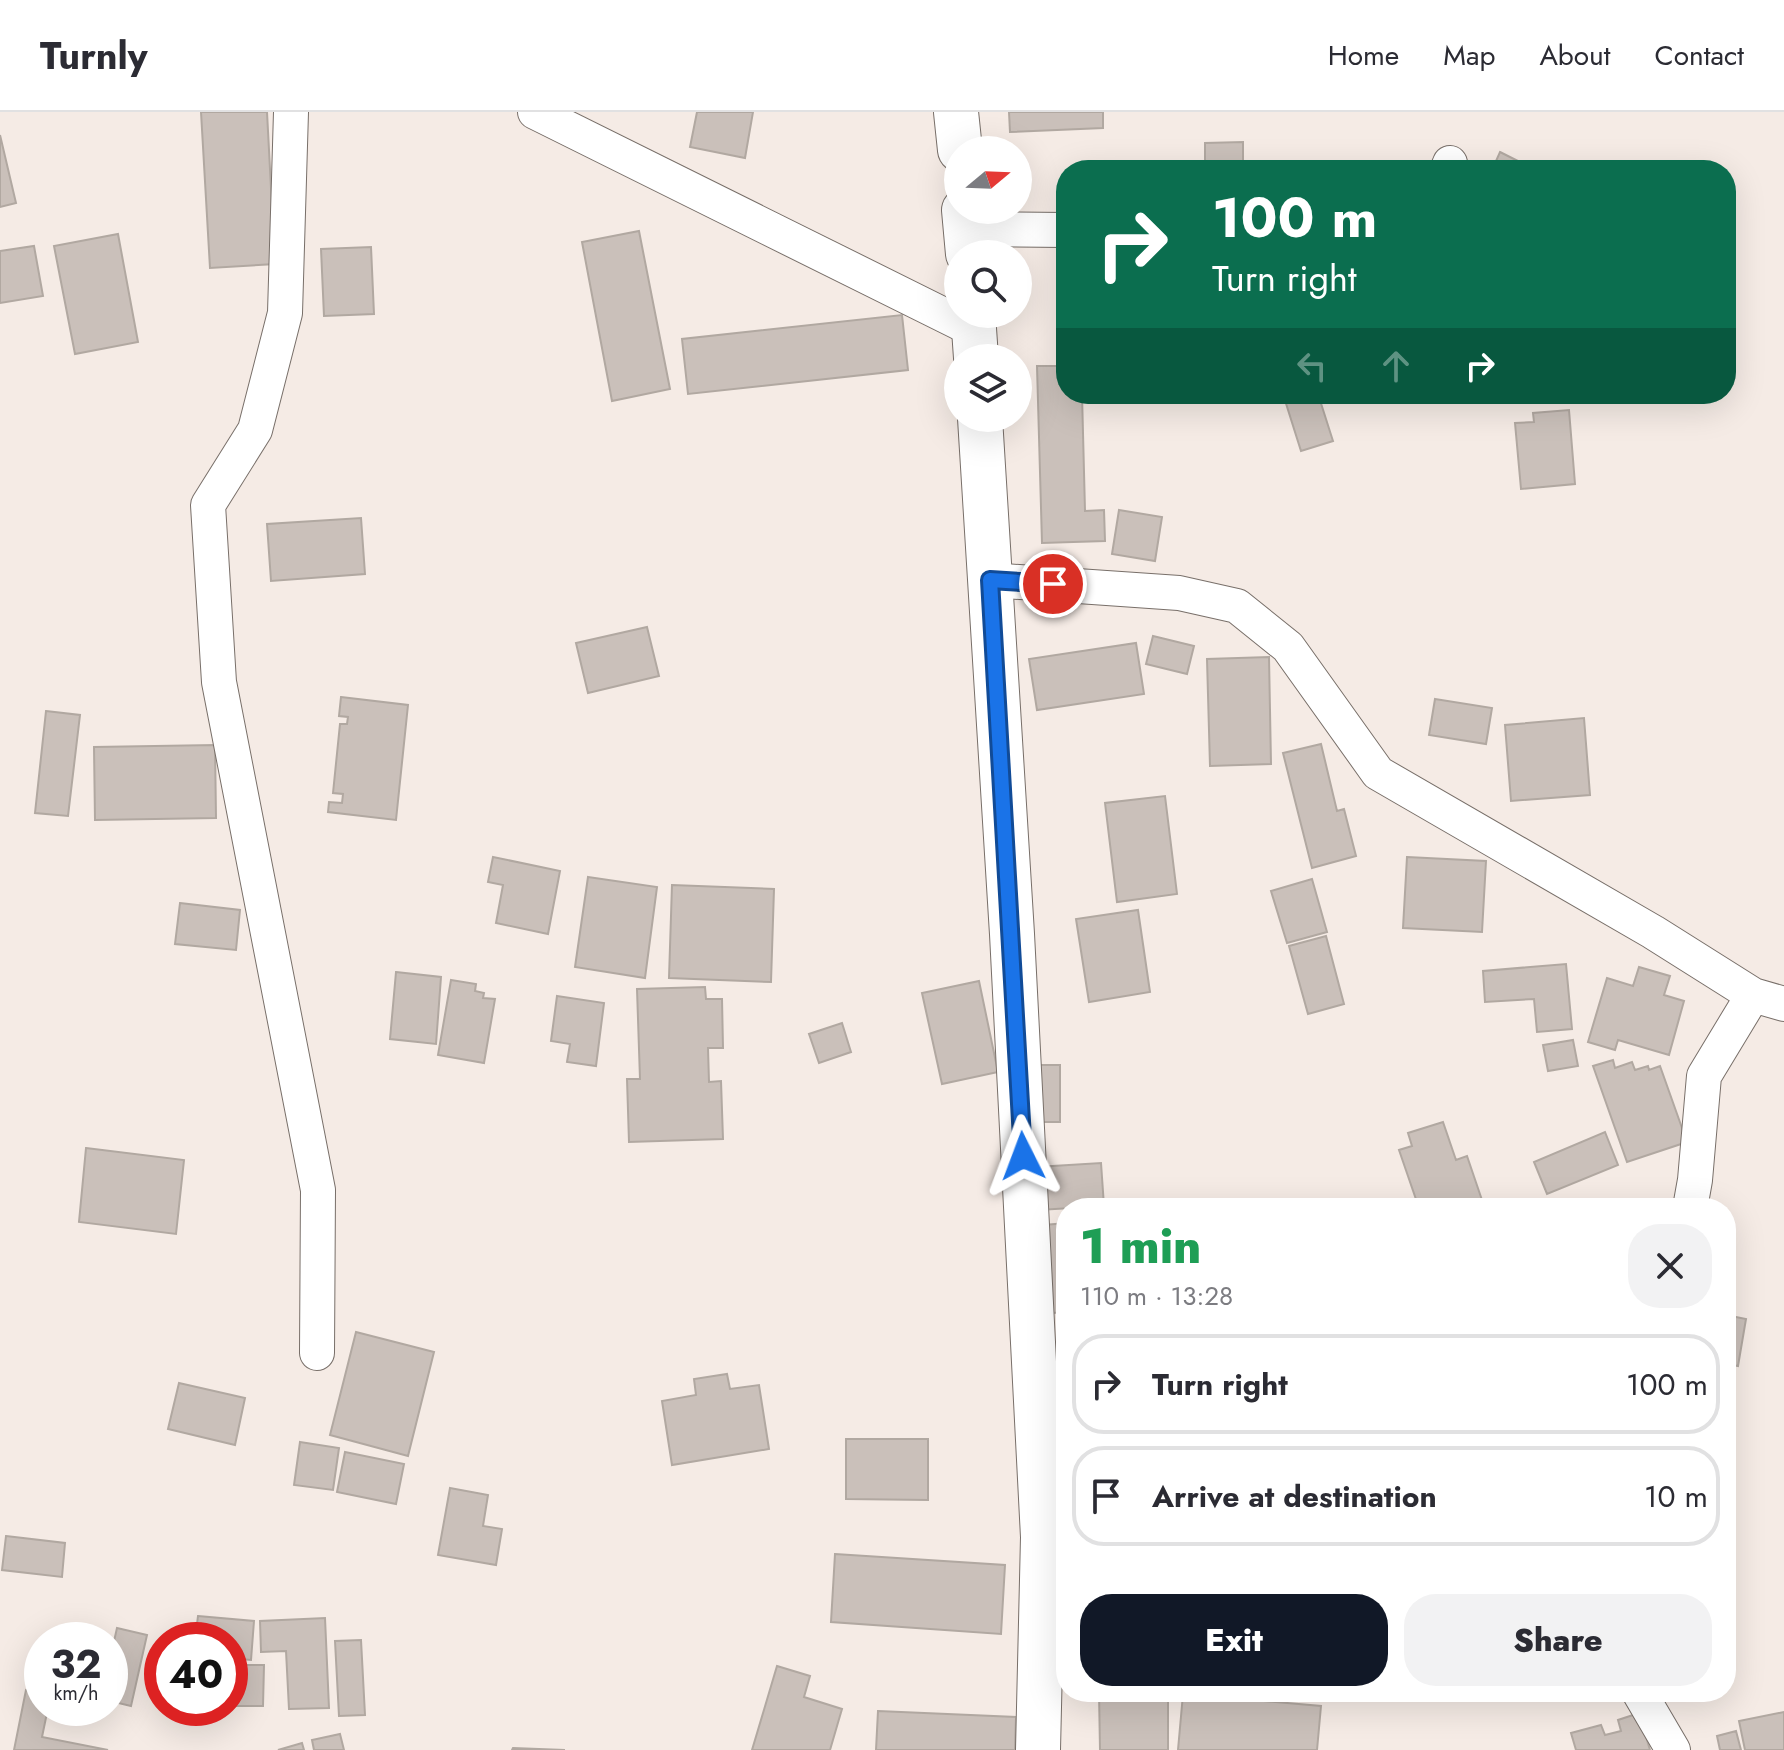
<!DOCTYPE html>
<meta charset="utf-8">
<style>
:root{--surface:#fff;--page:#f2f2f3;--text:#2b2b33;--muted:#7c7c81;--line:#e1e1e2;--accent:#111827}
body{margin:0;font-family:Jost,sans-serif;background:var(--page);color:var(--text);height:100vh;display:flex;flex-direction:column;font-size:30px;white-space:nowrap}
*{box-sizing:border-box;margin:0}
p{font-size:26px;color:var(--muted)}
.icon{flex:none;width:44px;height:44px;fill:none;stroke:currentColor;stroke-width:2;stroke-linecap:round;stroke-linejoin:round}
.map{position:relative;flex:1;overflow:hidden}
.side{position:absolute;left:1056px;top:1086px;width:680px;height:504px;display:flex;flex-direction:column;background:var(--surface);border-radius:32px;box-shadow:0 8px 32px #0002}
.side>*{flex:none}
.top-card{position:absolute;left:1056px;top:48px;width:680px;height:244px;border-radius:32px;box-shadow:0 8px 32px #0002;background:#0b6e4f;color:#fff;overflow:hidden}
.needle{width:52px;rotate:71deg}
.fabs{position:absolute;left:944px;top:24px;display:grid;gap:16px}
.fabs a{display:grid;place-items:center;width:88px;height:88px;border-radius:50%;background:var(--surface);box-shadow:0 8px 32px #0002;font-size:40px}
.speed{position:absolute;left:24px;top:1510px;display:flex;gap:16px;font-size:40px;font-weight:700;text-align:center}
.speed>*{display:grid;place-content:center;width:104px;height:104px;border-radius:50%;background:var(--surface);box-shadow:0 8px 32px #0002;line-height:1}
.speed small{font-size:20px;font-weight:400}
.speed .limit{border:12px solid #d22;background:#fff;color:#111}
.pin{position:absolute;display:grid;place-items:center;width:68px;height:68px;color:#fff;margin:-34px;border:4px solid #fff;border-radius:50%;box-shadow:0 2px 8px #0007}
.me{position:absolute;width:88px;margin:-44px;rotate:357deg;stroke-linejoin:round;filter:drop-shadow(0 0 6px #0008)}
.turn{display:flex;align-items:center;gap:28px;height:168px;padding:0 24px;font-size:36px}
.turn .icon{width:104px;height:104px;stroke-width:2.5}
.turn b{display:block;font-size:56px;line-height:68px}
.lanes{display:flex;align-items:center;height:76px;padding:0 24px;background:#0003;justify-content:center;gap:40px;direction:ltr}
.lanes .off{opacity:.35}
.round{display:grid;place-items:center;flex:none;width:84px;height:84px;border-radius:32px;background:var(--page)}
.head{display:flex;align-items:center;justify-content:space-between;height:136px;padding:0 24px}
h1{font-size:48px;font-weight:800;line-height:60px;color:#1e9e55}
.cta{display:flex;gap:16px;margin-top:auto;padding:16px 24px}
.cta a{flex:1;height:92px;border-radius:32px;background:var(--accent);color:#fff;font-size:32px;font-weight:800;line-height:92px;text-align:center}
.cta a+a{background:var(--page);color:var(--text)}
ul{padding:0;list-style:none}
li{display:flex;align-items:center;gap:24px;height:100px;margin:0 16px 12px;padding:0 8px;border:4px solid var(--line);border-radius:32px}
li div{flex:1}
li b{display:block;font-size:30px}
li em{font-style:normal}
header{display:flex;align-items:center;gap:48px;box-sizing:border-box;height:112px;padding:0 40px;background:var(--surface);border-bottom:2px solid var(--line)}
header strong{font-size:38px}
nav{display:flex;gap:44px;margin-inline-start:auto;font-size:28px}
.map>svg:first-child{display:block}
</style>
<header>
<strong>Turnly</strong>
<nav><a>Home</a><a>Map</a><a>About</a><a>Contact</a></nav>
</header>
<div class="map">
<svg width="1784" height="1638" viewBox="0 0 1784 1638">
<rect width="100%" height="100%" fill="#f5ebe5"/>
<path fill="#cac0ba" stroke="#b1a8a1" stroke-width="2" d="M201,0H267L275,152L210,156Z
M697,0H753L745,46L690,35Z
M1009,0H1103V16L1010,20Z
M0,23L16,91L0,95Z
M1243,30V58H1205V31Z
M1500,40L1522,51L1519,58H1492Z
M639,119L670,277L612,289L582,130Z
M118,122L138,230L75,242L54,134Z
M34,134L43,184L0,191V139Z
M371,135L374,202L324,204L321,137Z
M902,203L908,258L688,282L682,227Z
M1037,254H1066V282H1082L1085,399L1104,398L1105,429L1042,431Z
M1283,282H1318L1333,329L1301,339Z
M1569,298L1575,372L1521,377L1515,311L1534,310L1533,301Z
M1119,398L1162,405L1155,449L1112,442Z
M361,406L365,462L271,469L267,412Z
M647,515L659,564L588,581L576,531Z
M1153,524L1194,534L1187,562L1146,552Z
M1136,531L1144,582L1037,598L1029,547Z
M1269,545L1271,652L1210,654L1207,547Z
M341,585L408,593L396,708L328,700L329,690L342,691L343,682L333,681L340,612H347L348,605L339,604Z
M1435,587L1492,596L1486,632L1429,623Z
M46,599L80,603L68,704L35,701Z
M1584,606L1590,683L1511,689L1505,613Z
M1321,632L1337,699L1344,697L1356,744L1312,756L1283,641Z
M215,633L216,706L95,708L94,635Z
M1165,684L1177,782L1117,790L1105,691Z
M493,745L560,759L548,822L496,811L503,773L488,770Z
M1407,745L1486,749L1482,820L1403,816Z
M588,765L657,775L645,866L575,855Z
M1312,767L1327,820L1287,831L1271,779Z
M672,773L774,777L771,870L669,866Z
M180,791L240,798L236,838L175,832Z
M1138,798L1150,880L1089,890L1076,807Z
M1326,824L1344,892L1308,902L1289,834Z
M1566,852L1572,917L1537,920L1534,887L1485,890L1483,859Z
M1639,855L1670,864L1664,883L1684,889L1669,943L1618,928L1615,938L1588,930L1607,866L1633,874Z
M396,860L441,865L436,932L390,927Z
M451,868L476,872L475,879L484,881L483,886L495,887L484,951L438,943Z
M979,869L998,960L942,972L922,881Z
M705,875L706,887H722L723,936H708L709,970L721,969L723,1027L629,1030L627,967H640L637,877Z
M557,884L604,891L596,954L567,950L570,932L551,929Z
M842,911L851,940L819,951L809,922Z
M1573,928L1578,954L1548,959L1543,933Z
M1613,948L1615,956L1632,950L1635,958L1648,954L1649,958L1660,954L1687,1030L1627,1050L1593,954Z
M1039,953H1060V1010H1039Z
M1443,1010L1456,1048L1467,1044L1483,1091L1467,1096H1419L1399,1038L1412,1034L1408,1021Z
M1605,1020L1618,1053L1547,1082L1534,1050Z
M86,1036L184,1048L176,1122L79,1110Z
M1101,1051L1104,1094L1039,1098L1037,1055Z
M1066,1111V1200L1053,1201L1044,1113Z
M1726,1203L1746,1207L1738,1254L1726,1252Z
M356,1220L434,1240L408,1344L330,1323Z
M727,1262L730,1277L759,1273L769,1337L672,1353L662,1289L696,1283L694,1267Z
M179,1271L245,1286L235,1333L168,1317Z
M846,1327H928V1388L846,1387Z
M300,1330L339,1336L333,1378L294,1373Z
M345,1340L404,1352L396,1392L337,1380Z
M450,1376L488,1383L483,1414L502,1417L496,1453L438,1443Z
M6,1424L65,1431L62,1465L2,1458Z
M835,1442L1005,1453L1001,1522L831,1510Z
M198,1504L254,1509L251,1548L230,1546V1528H195Z
M325,1506L329,1596L289,1597L286,1539L261,1540L260,1509Z
M117,1516L147,1523L131,1594L110,1589V1547Z
M361,1528L365,1603L339,1604L335,1529Z
M230,1553H264L263,1594H230Z
M777,1554L810,1564L804,1585L842,1597L830,1638H752Z
M26,1578L42,1581V1596H48L42,1625L108,1638H14Z
M1099,1580H1168V1638H1100Z
M1183,1582L1321,1594L1317,1638H1178Z
M878,1599L1016,1605L1015,1638H876Z
M1784,1600V1638H1745L1739,1609Z
M1639,1601L1650,1638H1576L1571,1621L1601,1613L1605,1623L1621,1619L1618,1608Z
M1736,1619L1741,1638H1720L1717,1624Z
M340,1622L344,1638H314L312,1628Z
M302,1631L304,1638H278Z
M513,1636L565,1638H512Z"/>
<g fill="none" stroke-linecap="round" stroke-linejoin="round">
<defs>
<path id="street" d="M291,0L285,201L255,318L208,393L219,570L318,1078L317,1241
M535,0L974,218
M1447,58L1450,51
M966,117L1066,118
M990,468L1179,481L1237,494L1288,535L1378,661L1653,820L1753,883L1784,892
M1690,1096L1695,1068L1704,964L1753,883
M1639,1580L1673,1638"/>
<path id="secondary" d="M956,0L960,38
M964,98L968,142
M973,202L976,246
M980,306L1012,822L1043,1425L1038,1638"/>
</defs>
<use href="#street" stroke="#786f69" stroke-width="36"/>
<use href="#secondary" stroke="#786f69" stroke-width="46"/>
<use href="#street" stroke="#fff" stroke-width="34"/>
<use href="#secondary" stroke="#fff" stroke-width="44"/>
</g>
<g fill="none" stroke-linecap="round" stroke-linejoin="round">
<defs>
<path id="route" d="M1023,1044L990,468L1053,472"/>
</defs>
<use href="#route" stroke="#114b97" stroke-width="20"/>
<use href="#route" stroke="#1a73e8" stroke-width="14"/>
</g>
</svg>
<div class="fabs">
<a><svg class="needle" viewBox="-14 -14 28 28"><path d="M0-13l5 13h-10z" fill="#e53935"/><path d="M0 13l5-13h-10z" fill="#7c7c81"/></svg></a>
<a><svg class="icon" aria-label="search" viewBox="0 0 24 24"><circle cx="10" cy="10" r="6"/><path d="M15 15l6 6"/></svg></a>
<a><svg class="icon" aria-label="layers" viewBox="0 0 24 24"><path d="M12 4l9 5-9 5-9-5zM3 14l9 5 9-5"/></svg></a>
</div>
<div class="speed"><div>32<small>km/h</small></div><div class="limit">40</div></div>
<div class="pin" style="left:1053px;top:472px;background:#d93025"><svg class="icon" aria-label="arrive" viewBox="0 0 24 24"><path d="M6 21V4h12l-3 4 3 4H6"/></svg></div>
<svg class="me" style="left:1023px;top:1044px" viewBox="-20 -20 40 40"><path d="M0-17L14 15 0 8-14 15z" fill="#1a73e8" stroke="#fff" stroke-width="4"/></svg>
<div class="top-card">
<div class="turn"><svg class="icon" aria-label="right" viewBox="0 0 24 24"><path d="M7 20v-9h11M14 6l5 5-5 5"/></svg><div><b>100 m</b>Turn right</div></div>
<div class="lanes"><svg class="icon off" aria-label="left" viewBox="0 0 24 24"><path d="M17 20v-9H6M10 6l-5 5 5 5"/></svg><svg class="icon off" aria-label="ahead" viewBox="0 0 24 24"><path d="M12 20V5M6 11l6-6 6 6"/></svg><svg class="icon" aria-label="right" viewBox="0 0 24 24"><path d="M7 20v-9h11M14 6l5 5-5 5"/></svg></div>
</div>
<section class="side">
<div class="head"><div><h1>1 min</h1><p>110 m · 13:28</p></div><a class="round"><svg class="icon" aria-label="close" viewBox="0 0 24 24"><path d="M6 6l12 12M18 6L6 18"/></svg></a></div>
<ul>
<li><svg class="icon" aria-label="right" viewBox="0 0 24 24"><path d="M7 20v-9h11M14 6l5 5-5 5"/></svg><div><b>Turn right</b></div><em>100 m</em></li>
<li><svg class="icon" aria-label="arrive" viewBox="0 0 24 24"><path d="M6 21V4h12l-3 4 3 4H6"/></svg><div><b>Arrive at destination</b></div><em>10 m</em></li>
</ul>
<div class="cta"><a>Exit</a><a>Share</a></div>
</section>
</div>
